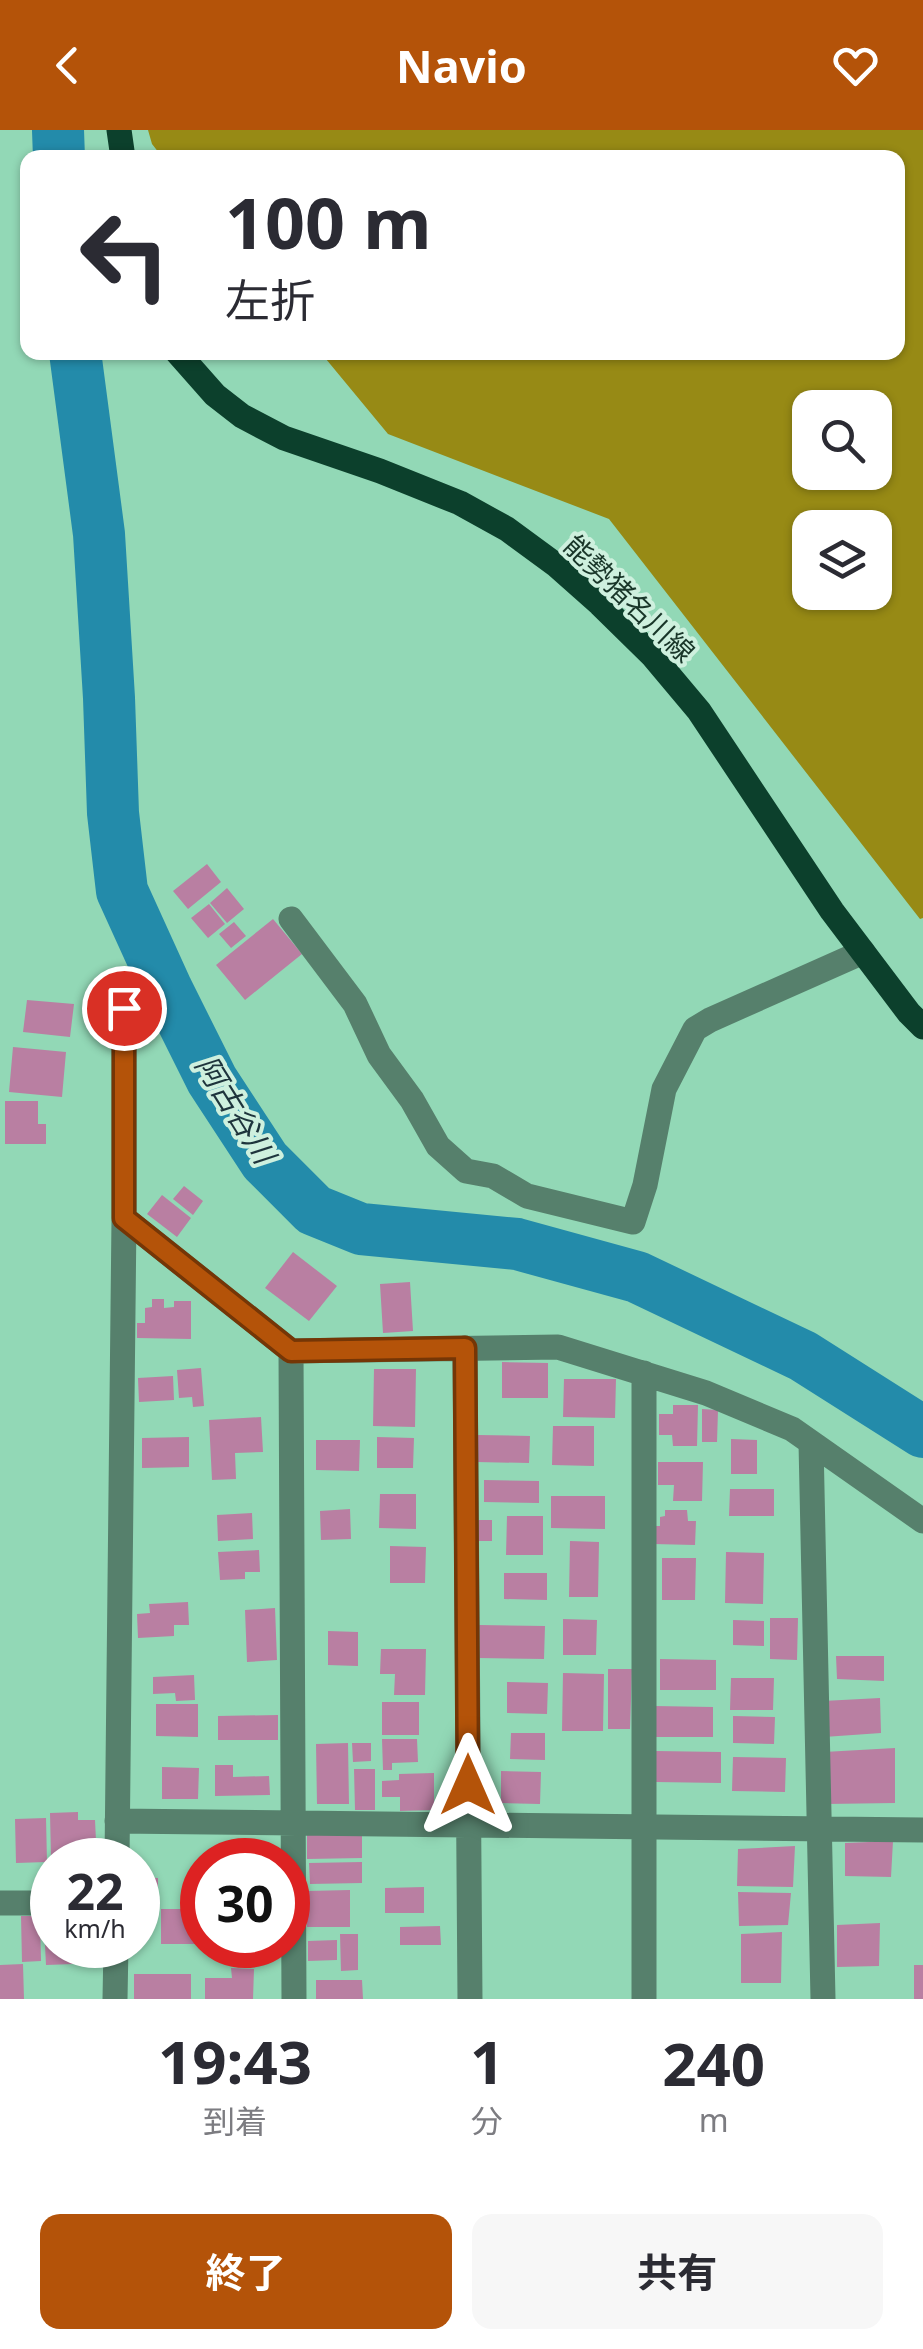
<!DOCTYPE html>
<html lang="ja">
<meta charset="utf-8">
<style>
:root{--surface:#fff;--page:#f7f7f7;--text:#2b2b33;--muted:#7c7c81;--accent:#b45309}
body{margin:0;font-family:"Noto Sans","Noto Sans JP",sans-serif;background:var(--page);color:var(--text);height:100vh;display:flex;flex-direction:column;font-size:38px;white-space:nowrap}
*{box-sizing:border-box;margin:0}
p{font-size:32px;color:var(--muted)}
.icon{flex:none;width:55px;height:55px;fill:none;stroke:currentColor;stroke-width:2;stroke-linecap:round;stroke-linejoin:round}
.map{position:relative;height:1869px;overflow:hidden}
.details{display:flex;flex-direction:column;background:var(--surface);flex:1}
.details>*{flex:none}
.banner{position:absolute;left:20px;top:20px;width:885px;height:210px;border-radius:20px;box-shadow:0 2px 8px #0004;background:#fff;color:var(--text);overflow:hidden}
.fabs{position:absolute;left:792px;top:260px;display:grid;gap:20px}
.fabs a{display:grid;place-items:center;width:100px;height:100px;border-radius:20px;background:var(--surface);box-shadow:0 2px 8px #0004;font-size:50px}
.speed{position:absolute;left:30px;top:1708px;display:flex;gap:20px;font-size:50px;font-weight:700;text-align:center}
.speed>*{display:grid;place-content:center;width:130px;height:130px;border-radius:50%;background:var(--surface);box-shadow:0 2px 8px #0004;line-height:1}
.speed small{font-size:25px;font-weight:400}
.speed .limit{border:15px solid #d22;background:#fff;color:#111}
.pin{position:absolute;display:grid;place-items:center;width:85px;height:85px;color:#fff;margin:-42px;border:5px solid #fff;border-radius:50%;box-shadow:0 2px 10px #0007}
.me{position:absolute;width:110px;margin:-55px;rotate:0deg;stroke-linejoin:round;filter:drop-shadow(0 0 8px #0008)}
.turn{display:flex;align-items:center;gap:35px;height:210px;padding:0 40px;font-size:45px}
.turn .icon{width:130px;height:130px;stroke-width:2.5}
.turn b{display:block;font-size:70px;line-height:85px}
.eta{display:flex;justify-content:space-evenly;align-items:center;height:170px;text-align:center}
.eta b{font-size:60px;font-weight:700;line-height:70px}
.button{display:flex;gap:20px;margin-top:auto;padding:20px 40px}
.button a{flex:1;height:115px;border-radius:20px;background:var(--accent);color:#fff;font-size:40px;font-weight:700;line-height:115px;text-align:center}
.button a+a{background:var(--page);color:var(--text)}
header{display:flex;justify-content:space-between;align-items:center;height:130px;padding:0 40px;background:var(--accent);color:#fff;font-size:45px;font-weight:700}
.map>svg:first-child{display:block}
</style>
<header><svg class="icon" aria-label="back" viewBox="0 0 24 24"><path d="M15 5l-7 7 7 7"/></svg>Navio<svg class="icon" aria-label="heart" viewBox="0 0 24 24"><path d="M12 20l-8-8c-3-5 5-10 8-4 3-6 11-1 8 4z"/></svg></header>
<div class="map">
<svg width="923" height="1869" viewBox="0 0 923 1869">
<rect width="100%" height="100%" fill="#92d8b6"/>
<path fill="#978a15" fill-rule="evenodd" d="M148,0H923V788L920,789L609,389L388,304L321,223L898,222V28H163L152,14ZM810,278H875V342H810ZM810,398H875V462H810Z"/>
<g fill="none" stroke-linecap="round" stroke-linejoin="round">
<path stroke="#238baa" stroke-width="52" d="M58,0L59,28
M75,222L99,404L109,568L113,683L122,761L167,860L212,950L265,1031L314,1080L361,1099L517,1114L637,1147L803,1226L923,1302"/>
</g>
<path fill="#b97fa2" d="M207,734L221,752L188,779L173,761Z
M227,758L244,779L227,793L210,773Z
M209,774L225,794L208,808L191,788Z
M273,789L302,824L245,870L216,835Z
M234,792L246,806L231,818L219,804Z
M27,870L74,874L70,907L23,902Z
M13,917L66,922L62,967L9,962Z
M5,971H38V994H46V1014H5Z
M184,1056L203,1071L193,1085L173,1069Z
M162,1065L191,1088L177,1107L147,1084Z
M293,1122L337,1156L309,1191L265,1158Z
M410,1152L413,1201L383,1203L380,1154Z
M152,1169H164V1178L174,1177V1171H191V1209L137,1208V1193H145V1178L152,1177Z
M502,1232L548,1233V1268H502Z
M201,1238L204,1276L193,1277L192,1267L179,1268L177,1240Z
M374,1239H416L415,1297L373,1296Z
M173,1246L174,1270L139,1272L138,1248Z
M564,1249H616L615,1288L563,1287Z
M673,1275H698L697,1316H673L672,1305H659V1284H673Z
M702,1279L718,1280L717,1312H702Z
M261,1287L263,1322L235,1323L236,1349L212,1350L209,1290Z
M553,1296H594V1336L552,1335Z
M478,1305L530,1306L529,1333L477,1332Z
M189,1307V1337L142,1338V1308Z
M377,1307L414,1308L413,1338H377Z
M731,1309L757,1310V1344H731Z
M316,1310H360L359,1341L316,1340Z
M658,1332H703L702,1371H673L674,1355H658Z
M484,1350L539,1351V1373L484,1372Z
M730,1359H774V1386H729Z
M380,1364H416V1399L379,1398Z
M551,1366H605V1399L551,1398Z
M350,1379L351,1409L321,1410L320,1381Z
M665,1380H687L688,1391H696L695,1415L653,1414L654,1396H660V1387L665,1386Z
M252,1383L253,1409L218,1411L217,1385Z
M507,1386H543V1425H506Z
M473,1390H492V1411H472Z
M570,1411L599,1412L598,1467H569Z
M390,1416L426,1417L425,1453H390Z
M259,1420L260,1442H245V1449L220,1450L218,1422Z
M726,1422L764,1423L763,1474L725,1473Z
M662,1428H696L695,1470H662Z
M504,1443H547V1470L504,1469Z
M188,1472L189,1495H174V1506L138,1508L137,1484L150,1483L149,1474Z
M275,1478L277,1530L247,1532L245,1480Z
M770,1488H798L797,1530L770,1529Z
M563,1489L597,1490L596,1525H563Z
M733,1490L764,1491V1516L733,1515Z
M479,1495L545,1496L544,1529L478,1528Z
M328,1501L358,1502V1536L328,1535Z
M381,1519H426L425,1565H394L395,1544H380Z
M836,1526H884V1551L837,1549Z
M660,1529L716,1530V1560H660Z
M608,1539H632L630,1599H608Z
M563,1543L604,1544L603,1601H562Z
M194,1545L195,1570L176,1571L175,1563L153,1564V1547Z
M731,1548H774L773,1580H730Z
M507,1552L548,1553L547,1584L507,1583Z
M880,1568L881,1603L824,1607L823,1571Z
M382,1572H419V1605H382Z
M156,1574H198V1607L156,1606Z
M654,1576L713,1577V1607H654Z
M278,1585V1610H218V1586Z
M733,1586L775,1587L774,1614L733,1613Z
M511,1603H545V1630L510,1629Z
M382,1609H417L418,1632L392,1633V1640H383Z
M348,1613L349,1674H317L316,1614Z
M352,1613H371V1631L353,1632Z
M895,1618V1673L826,1674L824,1622Z
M656,1621L721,1622V1653L656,1652Z
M733,1627L786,1628L785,1662L732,1661Z
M215,1635H233V1647L269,1646L270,1665L215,1666Z
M162,1637L199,1638L198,1669H162Z
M354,1639H375V1680H355Z
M501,1641L541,1642L540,1674L501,1673Z
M434,1643V1680L400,1681V1667H382V1651L399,1650V1644Z
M78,1682V1690H95L96,1711L79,1712V1727L51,1728L50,1683Z
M46,1688L47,1732L16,1733L15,1689Z
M362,1704V1728L307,1729V1705Z
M893,1711L891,1747L845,1746V1713Z
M795,1716L793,1757L737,1756L738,1719Z
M362,1732V1753L310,1754L309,1733Z
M138,1747L158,1748V1768H138Z
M424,1757V1783H385V1758Z
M350,1760V1797H307V1761Z
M738,1762L791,1763L788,1795L739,1796Z
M161,1779H195V1814H161Z
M21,1786H40L41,1831L22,1832Z
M880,1793L879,1836L837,1837V1795Z
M52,1794V1815H73L74,1834L46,1835L44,1795Z
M440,1796L441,1815H400V1797Z
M782,1802L781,1853H741V1804Z
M340,1804H358V1840L341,1841Z
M337,1810V1830L308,1831V1811Z
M23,1834L24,1869H0V1835Z
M914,1835H923V1869H914Z
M231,1838L254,1839L253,1869H205V1848H232Z
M134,1844H191V1869H134Z
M316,1850H362L363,1869H316Z"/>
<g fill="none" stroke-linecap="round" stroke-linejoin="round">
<path stroke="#56806c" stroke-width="25" d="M291,789L355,874L379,925L412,970L438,1016L466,1041L493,1046L527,1066L633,1092L645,1055L664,959L695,899L710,890L863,822
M124,1088L291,1221L558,1217L706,1263L792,1299L923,1391
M465,1218L470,1869
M291,1221L294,1869
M811,1313L823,1869
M117,1691L923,1700
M117,1730L124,1088V877
M0,1773H52
M115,1869L116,1815
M644,1869V1243"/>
<path stroke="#0c402c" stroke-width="25" d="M119,0L123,28
M177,222L215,265L242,286L284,308L380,341L460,373L507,399L556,435L600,474L652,525L699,581L832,781L909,883L923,897"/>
</g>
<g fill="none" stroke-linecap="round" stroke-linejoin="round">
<defs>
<path id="route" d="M124,878V1088L291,1221L465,1218L468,1655"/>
</defs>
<use href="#route" stroke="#753606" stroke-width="25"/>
<use href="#route" stroke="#b45309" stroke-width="18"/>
</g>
<g text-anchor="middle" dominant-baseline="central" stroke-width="8" stroke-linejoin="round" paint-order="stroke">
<g font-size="28" fill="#193629" stroke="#cef0de">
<text transform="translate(630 468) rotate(44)">能勢猪名川線</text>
</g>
<g font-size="30" font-style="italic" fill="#1e343c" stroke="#cef0de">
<text transform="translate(236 979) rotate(58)">阿古谷川</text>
</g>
</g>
</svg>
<div class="fabs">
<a><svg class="icon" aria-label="search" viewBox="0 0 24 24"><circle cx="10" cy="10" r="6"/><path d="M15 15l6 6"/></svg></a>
<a><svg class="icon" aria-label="layers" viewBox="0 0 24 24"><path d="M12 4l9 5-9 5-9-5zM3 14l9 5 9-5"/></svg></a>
</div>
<div class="speed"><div>22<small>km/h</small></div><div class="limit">30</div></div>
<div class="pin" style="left:124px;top:878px;background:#d93025"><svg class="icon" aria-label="arrive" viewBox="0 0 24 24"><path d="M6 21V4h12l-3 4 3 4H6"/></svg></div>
<svg class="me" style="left:468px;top:1655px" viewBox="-20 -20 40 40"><path d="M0-17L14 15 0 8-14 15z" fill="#b45309" stroke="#fff" stroke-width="4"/></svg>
<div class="banner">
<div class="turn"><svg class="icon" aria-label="left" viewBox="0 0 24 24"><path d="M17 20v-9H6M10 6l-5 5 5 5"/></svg><div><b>100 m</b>左折</div></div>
</div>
</div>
<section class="details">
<div class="eta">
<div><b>19:43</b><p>到着</p></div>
<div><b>1</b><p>分</p></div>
<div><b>240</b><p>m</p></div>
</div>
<div class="button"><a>終了</a><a>共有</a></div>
</section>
